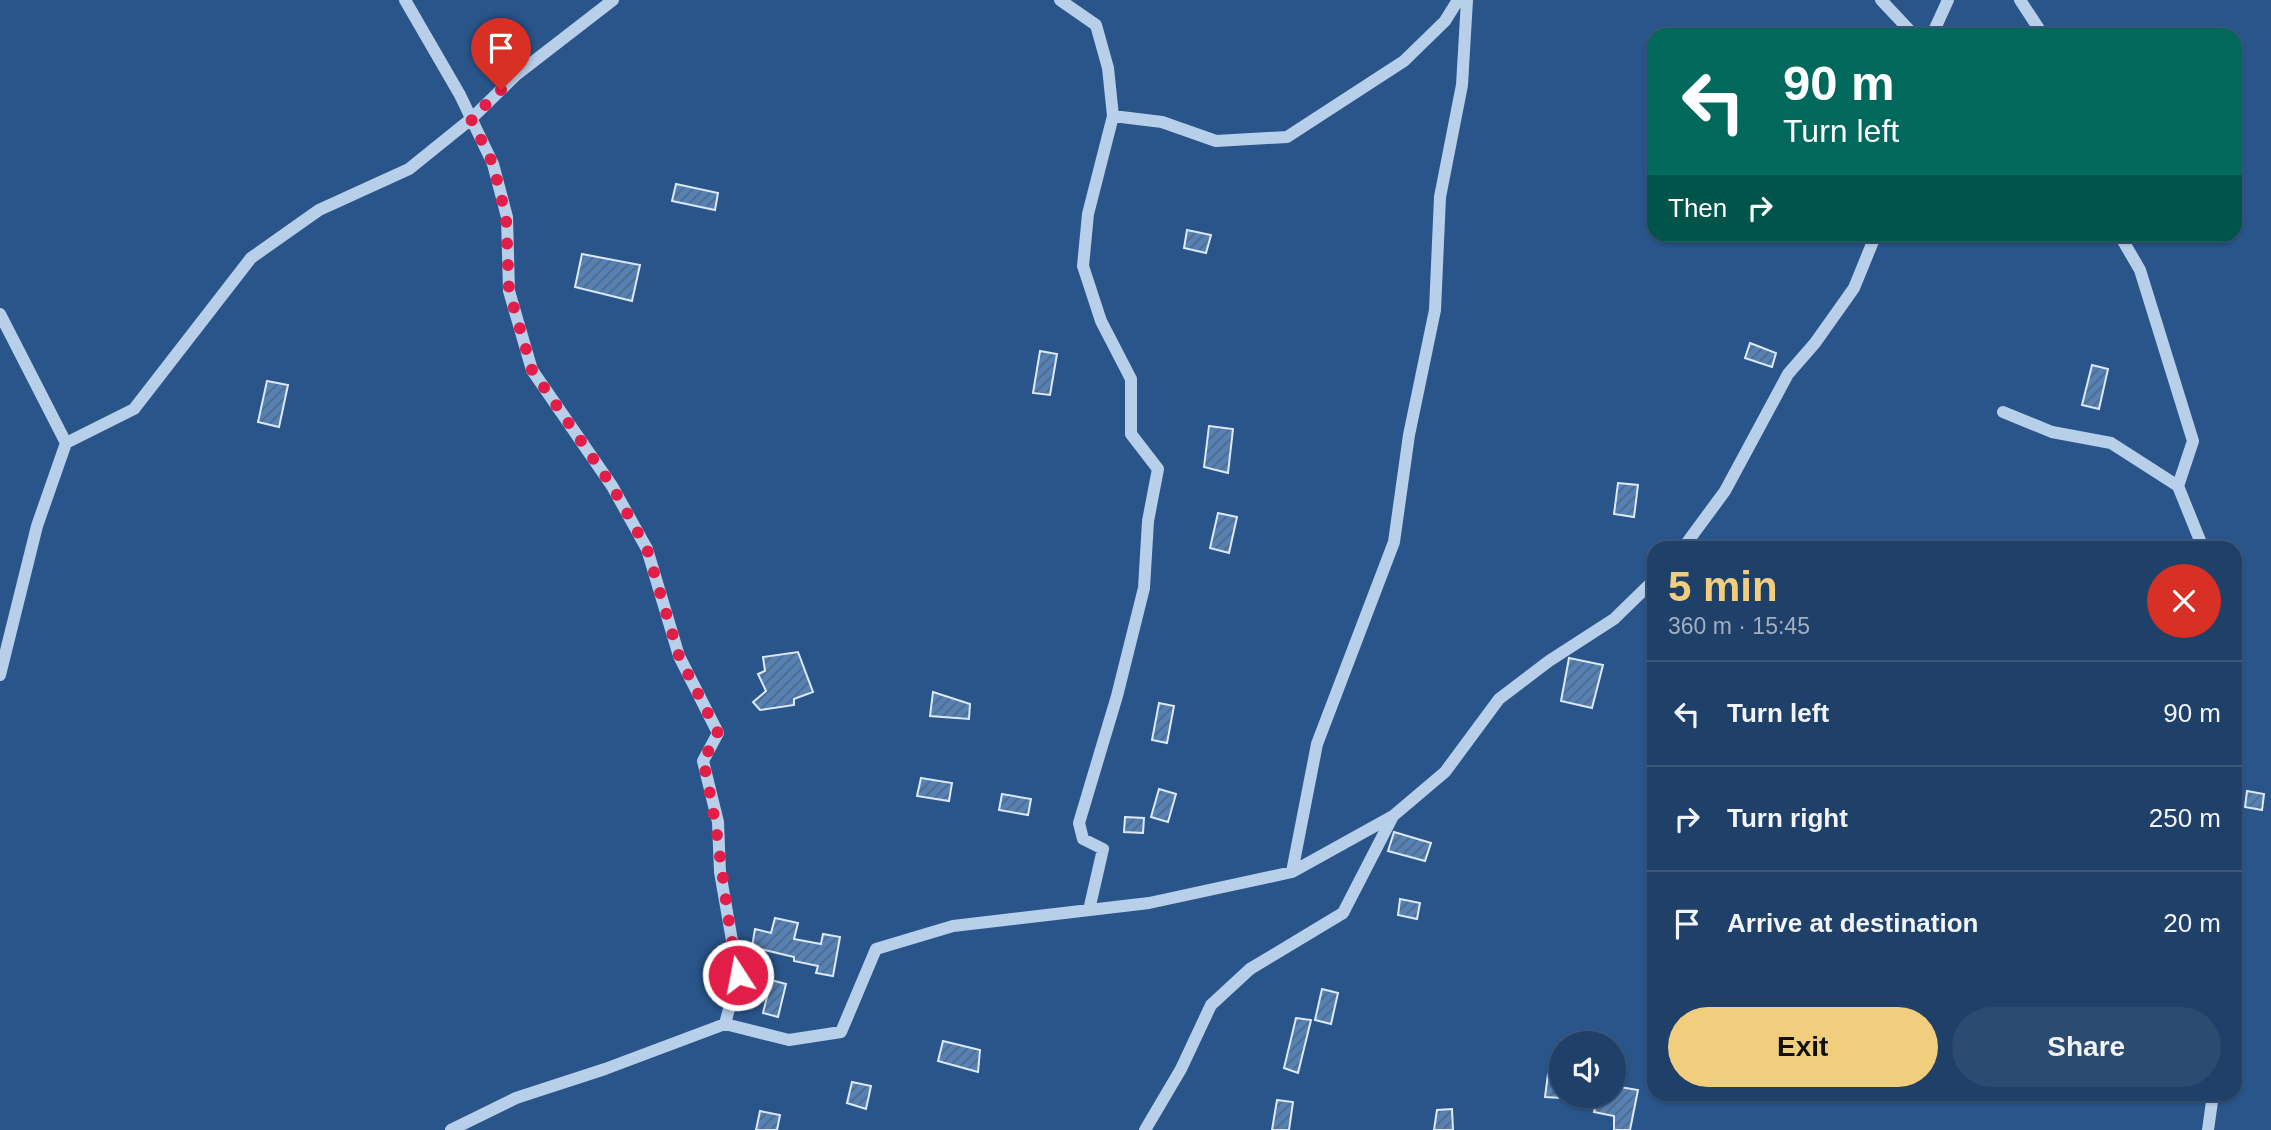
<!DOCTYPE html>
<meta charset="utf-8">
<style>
:root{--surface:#1f4068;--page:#2c4b71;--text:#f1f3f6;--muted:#a1afc0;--line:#3c597c;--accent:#f1ce7e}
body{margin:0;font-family:Arial,sans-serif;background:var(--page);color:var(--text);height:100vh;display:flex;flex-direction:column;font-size:26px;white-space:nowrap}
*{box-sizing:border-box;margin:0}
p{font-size:23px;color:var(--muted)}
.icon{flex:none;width:38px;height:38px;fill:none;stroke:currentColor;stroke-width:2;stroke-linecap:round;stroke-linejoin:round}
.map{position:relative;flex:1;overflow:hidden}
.panel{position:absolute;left:1647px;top:541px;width:595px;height:560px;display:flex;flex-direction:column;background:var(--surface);border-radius:21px;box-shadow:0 2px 5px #0004,0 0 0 2px var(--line)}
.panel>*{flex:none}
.guide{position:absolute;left:1647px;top:28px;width:595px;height:214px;border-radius:21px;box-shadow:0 2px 5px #0004,0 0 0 2px var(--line);background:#00695c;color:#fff;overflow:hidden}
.tools{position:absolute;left:1549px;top:1031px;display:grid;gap:14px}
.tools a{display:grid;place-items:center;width:77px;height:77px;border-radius:50%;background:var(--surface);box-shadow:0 2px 5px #0004,0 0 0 2px var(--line);font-size:35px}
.pin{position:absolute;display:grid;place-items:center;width:60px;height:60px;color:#fff;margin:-72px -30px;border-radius:50% 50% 50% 0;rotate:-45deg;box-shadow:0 0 7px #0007}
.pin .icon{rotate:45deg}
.me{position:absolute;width:77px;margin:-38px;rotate:349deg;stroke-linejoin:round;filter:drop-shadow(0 0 5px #0008)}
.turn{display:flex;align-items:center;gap:24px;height:147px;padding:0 21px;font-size:32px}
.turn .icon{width:91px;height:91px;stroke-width:2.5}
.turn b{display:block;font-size:49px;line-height:60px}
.then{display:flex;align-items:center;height:66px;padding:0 21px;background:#0003;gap:14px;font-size:26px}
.round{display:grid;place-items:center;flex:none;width:74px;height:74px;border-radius:37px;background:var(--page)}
.head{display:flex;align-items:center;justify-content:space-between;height:119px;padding:0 21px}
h1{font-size:42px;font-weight:700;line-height:52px;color:var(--accent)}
.primary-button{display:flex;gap:14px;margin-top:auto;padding:14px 21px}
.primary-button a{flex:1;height:80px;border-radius:42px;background:var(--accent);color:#111;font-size:28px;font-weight:700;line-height:80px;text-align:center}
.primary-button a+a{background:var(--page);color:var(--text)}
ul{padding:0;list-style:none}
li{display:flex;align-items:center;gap:21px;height:105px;padding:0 21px;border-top:2px solid var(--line)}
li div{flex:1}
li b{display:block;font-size:26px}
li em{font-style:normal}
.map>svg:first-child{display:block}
</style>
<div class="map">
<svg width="2271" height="1130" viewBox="0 0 2271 1130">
<defs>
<pattern id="building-hatch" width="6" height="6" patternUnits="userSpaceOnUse" patternTransform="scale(1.75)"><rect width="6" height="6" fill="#5581b4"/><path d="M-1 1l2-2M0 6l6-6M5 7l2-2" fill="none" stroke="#516985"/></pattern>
</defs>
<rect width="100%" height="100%" fill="#29558b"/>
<path fill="url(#building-hatch)" stroke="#dce9f8" stroke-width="2" d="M676,184L718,193L715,210L672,201Z
M1187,230L1211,235L1206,253L1184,248Z
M582,254L640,265L632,301L575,287Z
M1750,343L1776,353L1772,367L1745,358Z
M1040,351L1057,354L1050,395L1033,393Z
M2092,365L2108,369L2099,409L2082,405Z
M267,381L288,385L279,427L258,422Z
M1209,426L1233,429L1228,473L1204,467Z
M1618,483L1638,485L1634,517L1614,514Z
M1218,513L1237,517L1229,553L1210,548Z
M798,652L813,692L794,699V705L760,710L753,702L766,691L758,674L765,671L763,657Z
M1569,658L1603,665L1592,708L1561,701Z
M933,692L970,704L969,719L930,716Z
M1159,703L1174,706L1167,743L1152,740Z
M921,778L952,783L949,801L917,796Z
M1159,789L1176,794L1168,822L1151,817Z
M2247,791L2264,794L2262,810L2245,807Z
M1002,794L1031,799L1028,815L999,810Z
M1125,817L1144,818L1143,833L1124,832Z
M1394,832L1431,843L1425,861L1388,851Z
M1400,899L1420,903L1417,919L1398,915Z
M775,918L798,923L794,939L821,944L823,934L840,937L833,976L816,973L818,966L794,961V957L752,947L755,929L771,933Z
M771,980L786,984L778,1017L763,1013Z
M1322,989L1338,993L1331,1024L1315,1020Z
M1296,1018L1311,1020L1298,1073L1284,1068Z
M943,1041L980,1050L978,1072L938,1061Z
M1548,1074L1561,1076V1098L1545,1097Z
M852,1082L871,1086L866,1109L847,1103Z
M1614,1086L1638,1090L1630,1130H1614V1116L1594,1112L1598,1096H1614Z
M1277,1100L1293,1102L1289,1130H1272Z
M1452,1109L1453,1130H1434L1437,1110Z
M760,1111L780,1115L777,1130H756Z"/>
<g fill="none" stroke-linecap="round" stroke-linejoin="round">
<path stroke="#b8cfea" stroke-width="12" d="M405,0L460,95L493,164L507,217L509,291L532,370L612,486L647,549L679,656L718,733L703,761L718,822L720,872L738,975L725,1024
M1060,0L1096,25L1108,68L1113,116L1088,214L1083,266L1101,321L1131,379V434L1158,469L1148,521L1144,588L1117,696L1079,823L1083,839L1103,849L1089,910
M1881,0L1914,35
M2020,0L2043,35
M1932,35L1948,0
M1113,116L1162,122L1216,141L1287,137L1404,61L1445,21L1458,0
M2119,234L2140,270L2193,441L2178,486
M0,314L66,443L37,526L0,675
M2003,412L2052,432L2111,443L2178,486L2203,548
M66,443L134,409L251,258L319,210L409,169L471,119L516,75L613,0
M1683,548L1725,491L1788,374L1815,343L1854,288L1876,234
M1292,872L1317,744L1394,542L1409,435L1435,310L1440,197L1462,85L1467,0
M451,1130L516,1098L605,1069L725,1024L789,1040L841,1032L876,949L953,926L1149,903L1292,872L1393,816L1445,772L1499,699L1549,661L1614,619L1654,580
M1145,1130L1181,1069L1211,1005L1250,969L1343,913L1393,816
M2208,1130L2213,1094"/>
</g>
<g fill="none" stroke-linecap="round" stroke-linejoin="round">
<path stroke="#e11d48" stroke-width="12" stroke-dasharray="0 21.6" d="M501,90L471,119L493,164L506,217L509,291L532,370L612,486L647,549L679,656L718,733L703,761C720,832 724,904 738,975"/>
</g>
</svg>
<div class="tools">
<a><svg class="icon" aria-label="sound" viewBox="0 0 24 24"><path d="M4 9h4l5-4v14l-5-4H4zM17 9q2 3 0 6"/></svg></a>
</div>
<div class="pin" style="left:501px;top:90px;background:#d93025"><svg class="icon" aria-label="arrive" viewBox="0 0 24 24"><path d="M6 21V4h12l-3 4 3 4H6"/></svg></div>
<svg class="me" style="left:738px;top:975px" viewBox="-20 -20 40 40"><circle r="17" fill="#e11d48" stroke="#fff" stroke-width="3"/><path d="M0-11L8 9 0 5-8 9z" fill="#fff"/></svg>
<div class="guide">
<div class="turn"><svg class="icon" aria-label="left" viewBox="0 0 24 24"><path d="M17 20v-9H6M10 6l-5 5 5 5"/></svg><div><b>90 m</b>Turn left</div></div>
<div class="then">Then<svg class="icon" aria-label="right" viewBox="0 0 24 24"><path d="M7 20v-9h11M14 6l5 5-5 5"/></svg></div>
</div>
<section class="panel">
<div class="head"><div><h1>5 min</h1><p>360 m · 15:45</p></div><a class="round" style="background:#d93025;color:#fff"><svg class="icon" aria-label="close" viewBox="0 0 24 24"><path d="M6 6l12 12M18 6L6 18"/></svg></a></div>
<ul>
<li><svg class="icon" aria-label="left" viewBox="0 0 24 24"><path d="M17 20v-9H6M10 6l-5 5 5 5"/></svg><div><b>Turn left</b></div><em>90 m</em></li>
<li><svg class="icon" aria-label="right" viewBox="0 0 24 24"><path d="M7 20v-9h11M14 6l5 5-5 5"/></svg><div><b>Turn right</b></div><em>250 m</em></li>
<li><svg class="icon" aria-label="arrive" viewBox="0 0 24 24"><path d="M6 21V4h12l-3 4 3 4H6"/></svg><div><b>Arrive at destination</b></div><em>20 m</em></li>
</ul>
<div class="primary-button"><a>Exit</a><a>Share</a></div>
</section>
</div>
